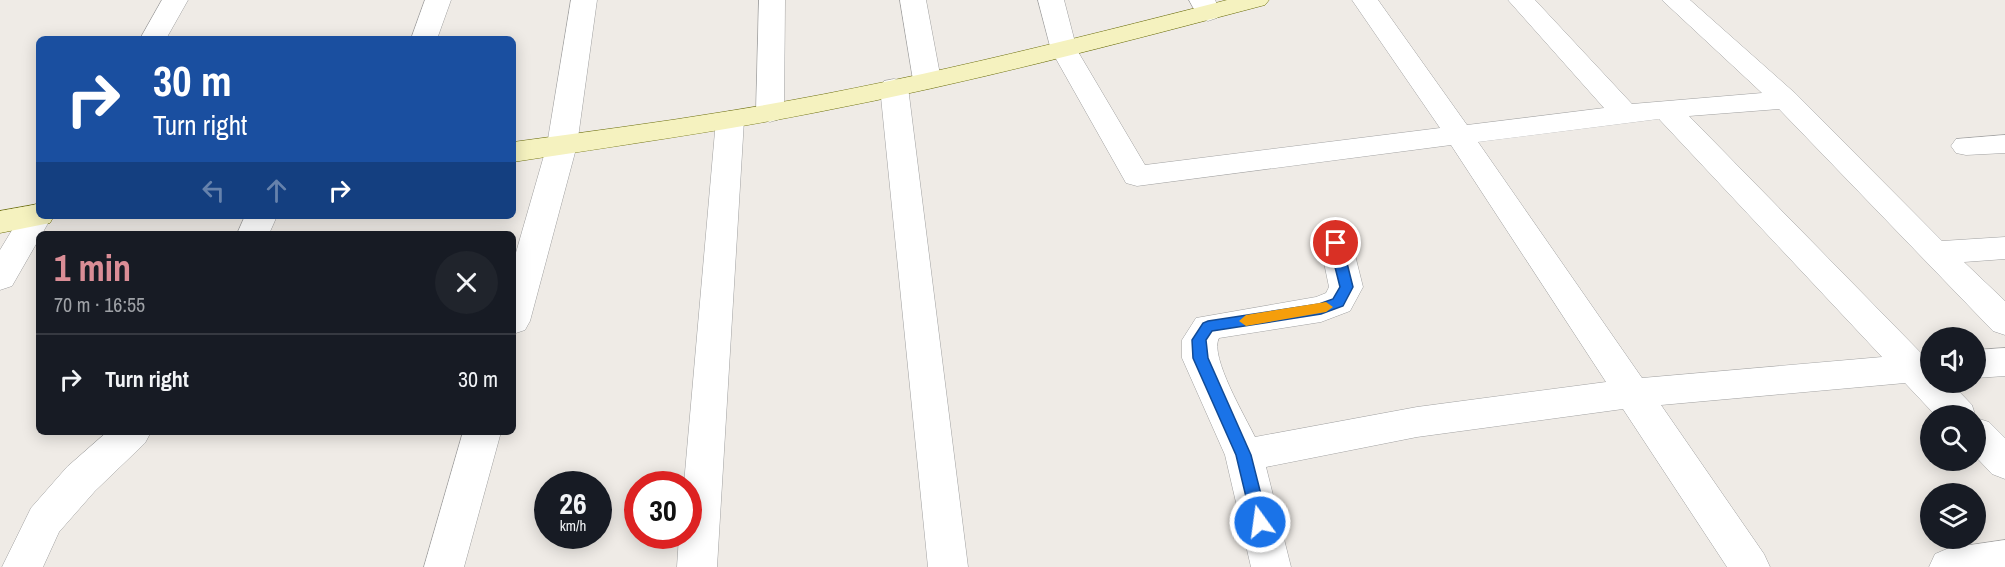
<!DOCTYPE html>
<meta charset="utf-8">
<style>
:root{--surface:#171b24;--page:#20242c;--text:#f1f3f6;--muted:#9ea1a6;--line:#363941;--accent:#da8d96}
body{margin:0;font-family:"Archivo Narrow",sans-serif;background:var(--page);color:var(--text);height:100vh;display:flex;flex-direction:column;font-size:22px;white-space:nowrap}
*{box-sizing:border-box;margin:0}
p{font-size:20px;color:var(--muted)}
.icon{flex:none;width:33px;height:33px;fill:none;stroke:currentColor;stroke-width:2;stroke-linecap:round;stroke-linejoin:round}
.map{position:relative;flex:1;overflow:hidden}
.sheet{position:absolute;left:36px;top:231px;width:480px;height:204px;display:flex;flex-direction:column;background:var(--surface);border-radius:9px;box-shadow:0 3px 15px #0003}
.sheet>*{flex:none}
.banner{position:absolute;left:36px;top:36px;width:480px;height:183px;border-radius:9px;box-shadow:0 3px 15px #0003;background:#1a4fa0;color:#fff;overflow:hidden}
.controls{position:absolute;left:1920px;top:327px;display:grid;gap:12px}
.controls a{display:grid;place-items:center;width:66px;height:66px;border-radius:50%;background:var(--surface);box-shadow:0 3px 15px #0003;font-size:30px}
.speed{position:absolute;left:534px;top:471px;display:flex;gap:12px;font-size:30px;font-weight:700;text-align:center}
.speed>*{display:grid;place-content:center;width:78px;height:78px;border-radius:50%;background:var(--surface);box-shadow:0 3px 15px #0003;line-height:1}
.speed small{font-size:15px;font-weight:400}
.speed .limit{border:9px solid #d22;background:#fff;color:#111}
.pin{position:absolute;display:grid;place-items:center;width:51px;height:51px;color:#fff;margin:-26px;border:3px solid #fff;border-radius:50%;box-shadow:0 2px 6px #0007}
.me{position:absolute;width:66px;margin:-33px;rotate:346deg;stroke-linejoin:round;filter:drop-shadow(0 0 4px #0008)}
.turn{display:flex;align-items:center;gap:21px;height:126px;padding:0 18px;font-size:27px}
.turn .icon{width:78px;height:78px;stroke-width:2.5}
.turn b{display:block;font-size:42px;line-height:51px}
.lanes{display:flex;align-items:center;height:57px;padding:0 18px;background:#0003;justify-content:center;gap:30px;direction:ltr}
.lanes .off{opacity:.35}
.round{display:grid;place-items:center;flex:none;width:63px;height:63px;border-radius:32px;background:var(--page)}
.summary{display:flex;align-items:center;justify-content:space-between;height:102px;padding:0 18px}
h1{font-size:36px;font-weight:800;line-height:45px;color:var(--accent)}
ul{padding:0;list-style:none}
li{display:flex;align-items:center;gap:18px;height:90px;padding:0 18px;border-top:2px solid var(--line)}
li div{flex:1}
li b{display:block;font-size:22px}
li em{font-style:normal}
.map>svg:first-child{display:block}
</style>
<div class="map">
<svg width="2005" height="567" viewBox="0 0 2005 567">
<rect width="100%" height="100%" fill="#efebe6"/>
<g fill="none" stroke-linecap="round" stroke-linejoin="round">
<defs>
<path id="street" d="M162,0H188L166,39H140Z
M425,0H451L437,39H411Z
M571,0H597L577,145L530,321L525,330L513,334V263L547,145Z
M759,0H785L784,113L780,119L770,122L760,119L756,113Z
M900,0H926L941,80L937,86L927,88L917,86L913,80Z
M1038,0H1064L1077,50L1145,165L1440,128L1352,0H1378L1467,125L1604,108L1508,0H1535L1632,104L1762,93L1662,0H1690L1796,94L1942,241L2005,237V259L1964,262L2005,301V335L1993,331L1779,109L1689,116L1922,354L1930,353V382H1950L1972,405L1976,418L1989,422L2005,438V479L1992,474L1976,457V416H1936L1905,383L1661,405L1764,554L1770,567H1727L1623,409L1417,437L1266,467L1291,567H1251L1225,455L1182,358V340L1196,318L1316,297L1326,293L1329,287L1320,243L1325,235L1336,232L1347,235L1352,243L1363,287L1350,311L1321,322L1219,338C1209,356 1246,418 1255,437L1417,407L1606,382L1451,145L1137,186L1126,183L1051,50ZM1659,119L1882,357L1642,378L1478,142Z
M1189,0H1215L1221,13L1217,18L1208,21L1199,18Z
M894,79L904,81L908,87L968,567H928L880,87L884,81Z
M730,111L740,114L744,120L717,567H677L679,536H688V484H684L716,120L720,114Z
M2005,135V153L1966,155L1956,153L1951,146L1956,139Z
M37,204L39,205V216H52L42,234H39V239L12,286L0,290V250L26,207Z
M245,216H277L269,234H237Z
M2005,348V376L1976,378V350Z
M107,432H151L145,443L95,491L59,532L43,567H2L31,508L67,467Z
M463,432H501L464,567H424Z
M2005,540V567H1929L1935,554L1949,548Z"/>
<path id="secondary" d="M1227,0H1269L1265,5C1117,44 969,83 818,112C717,132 615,146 513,162V142C585,132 657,123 729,111C897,84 1062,42 1227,0Z
M39,204V216H54L50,223L0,233V211Z"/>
</defs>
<use href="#street" stroke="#a0a0a0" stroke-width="1"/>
<use href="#secondary" stroke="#6d6f0e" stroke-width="1"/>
<use href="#street" fill="#fff" fill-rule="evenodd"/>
<use href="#secondary" fill="#f5f2bf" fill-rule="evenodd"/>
</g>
<path fill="#1a73e8" stroke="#114b97" stroke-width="1.5" d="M1336,238L1342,243L1353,287L1343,306L1321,314L1212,331L1206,340L1208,358L1251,455L1268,522L1266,527L1260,530L1254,527L1252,522L1236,455L1193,358L1192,340L1203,323L1208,321L1319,304L1333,299L1340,287L1329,243Z"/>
<path fill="#f59e0b" d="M1326,302L1333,307L1326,312L1246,326L1239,321L1246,315Z"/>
</svg>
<div class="controls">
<a><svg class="icon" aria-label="sound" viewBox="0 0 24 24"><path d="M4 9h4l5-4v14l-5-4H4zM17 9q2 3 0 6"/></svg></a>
<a><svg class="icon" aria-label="search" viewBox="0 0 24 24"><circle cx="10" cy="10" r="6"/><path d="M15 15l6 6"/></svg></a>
<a><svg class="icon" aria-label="layers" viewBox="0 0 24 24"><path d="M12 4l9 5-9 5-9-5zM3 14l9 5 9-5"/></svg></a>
</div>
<div class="speed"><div>26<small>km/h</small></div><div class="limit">30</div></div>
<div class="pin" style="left:1336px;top:243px;background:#d93025"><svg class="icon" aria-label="arrive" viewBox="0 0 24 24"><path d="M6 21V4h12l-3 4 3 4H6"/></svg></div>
<svg class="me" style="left:1260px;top:522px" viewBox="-20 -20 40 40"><circle r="17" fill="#1a73e8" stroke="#fff" stroke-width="3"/><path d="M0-11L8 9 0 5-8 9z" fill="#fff"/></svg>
<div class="banner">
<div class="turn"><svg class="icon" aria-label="right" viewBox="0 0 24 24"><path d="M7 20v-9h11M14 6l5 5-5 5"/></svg><div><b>30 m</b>Turn right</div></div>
<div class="lanes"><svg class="icon off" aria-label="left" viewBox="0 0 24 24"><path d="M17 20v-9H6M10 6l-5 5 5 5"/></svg><svg class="icon off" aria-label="ahead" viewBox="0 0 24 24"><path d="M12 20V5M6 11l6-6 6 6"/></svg><svg class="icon" aria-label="right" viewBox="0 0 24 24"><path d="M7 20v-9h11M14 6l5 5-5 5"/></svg></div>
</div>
<section class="sheet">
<div class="summary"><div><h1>1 min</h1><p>70 m · 16:55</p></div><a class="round"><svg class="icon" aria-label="close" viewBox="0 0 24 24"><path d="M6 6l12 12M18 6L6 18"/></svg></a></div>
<ul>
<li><svg class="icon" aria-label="right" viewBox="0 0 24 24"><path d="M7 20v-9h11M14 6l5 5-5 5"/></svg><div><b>Turn right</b></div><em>30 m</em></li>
</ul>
</section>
</div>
